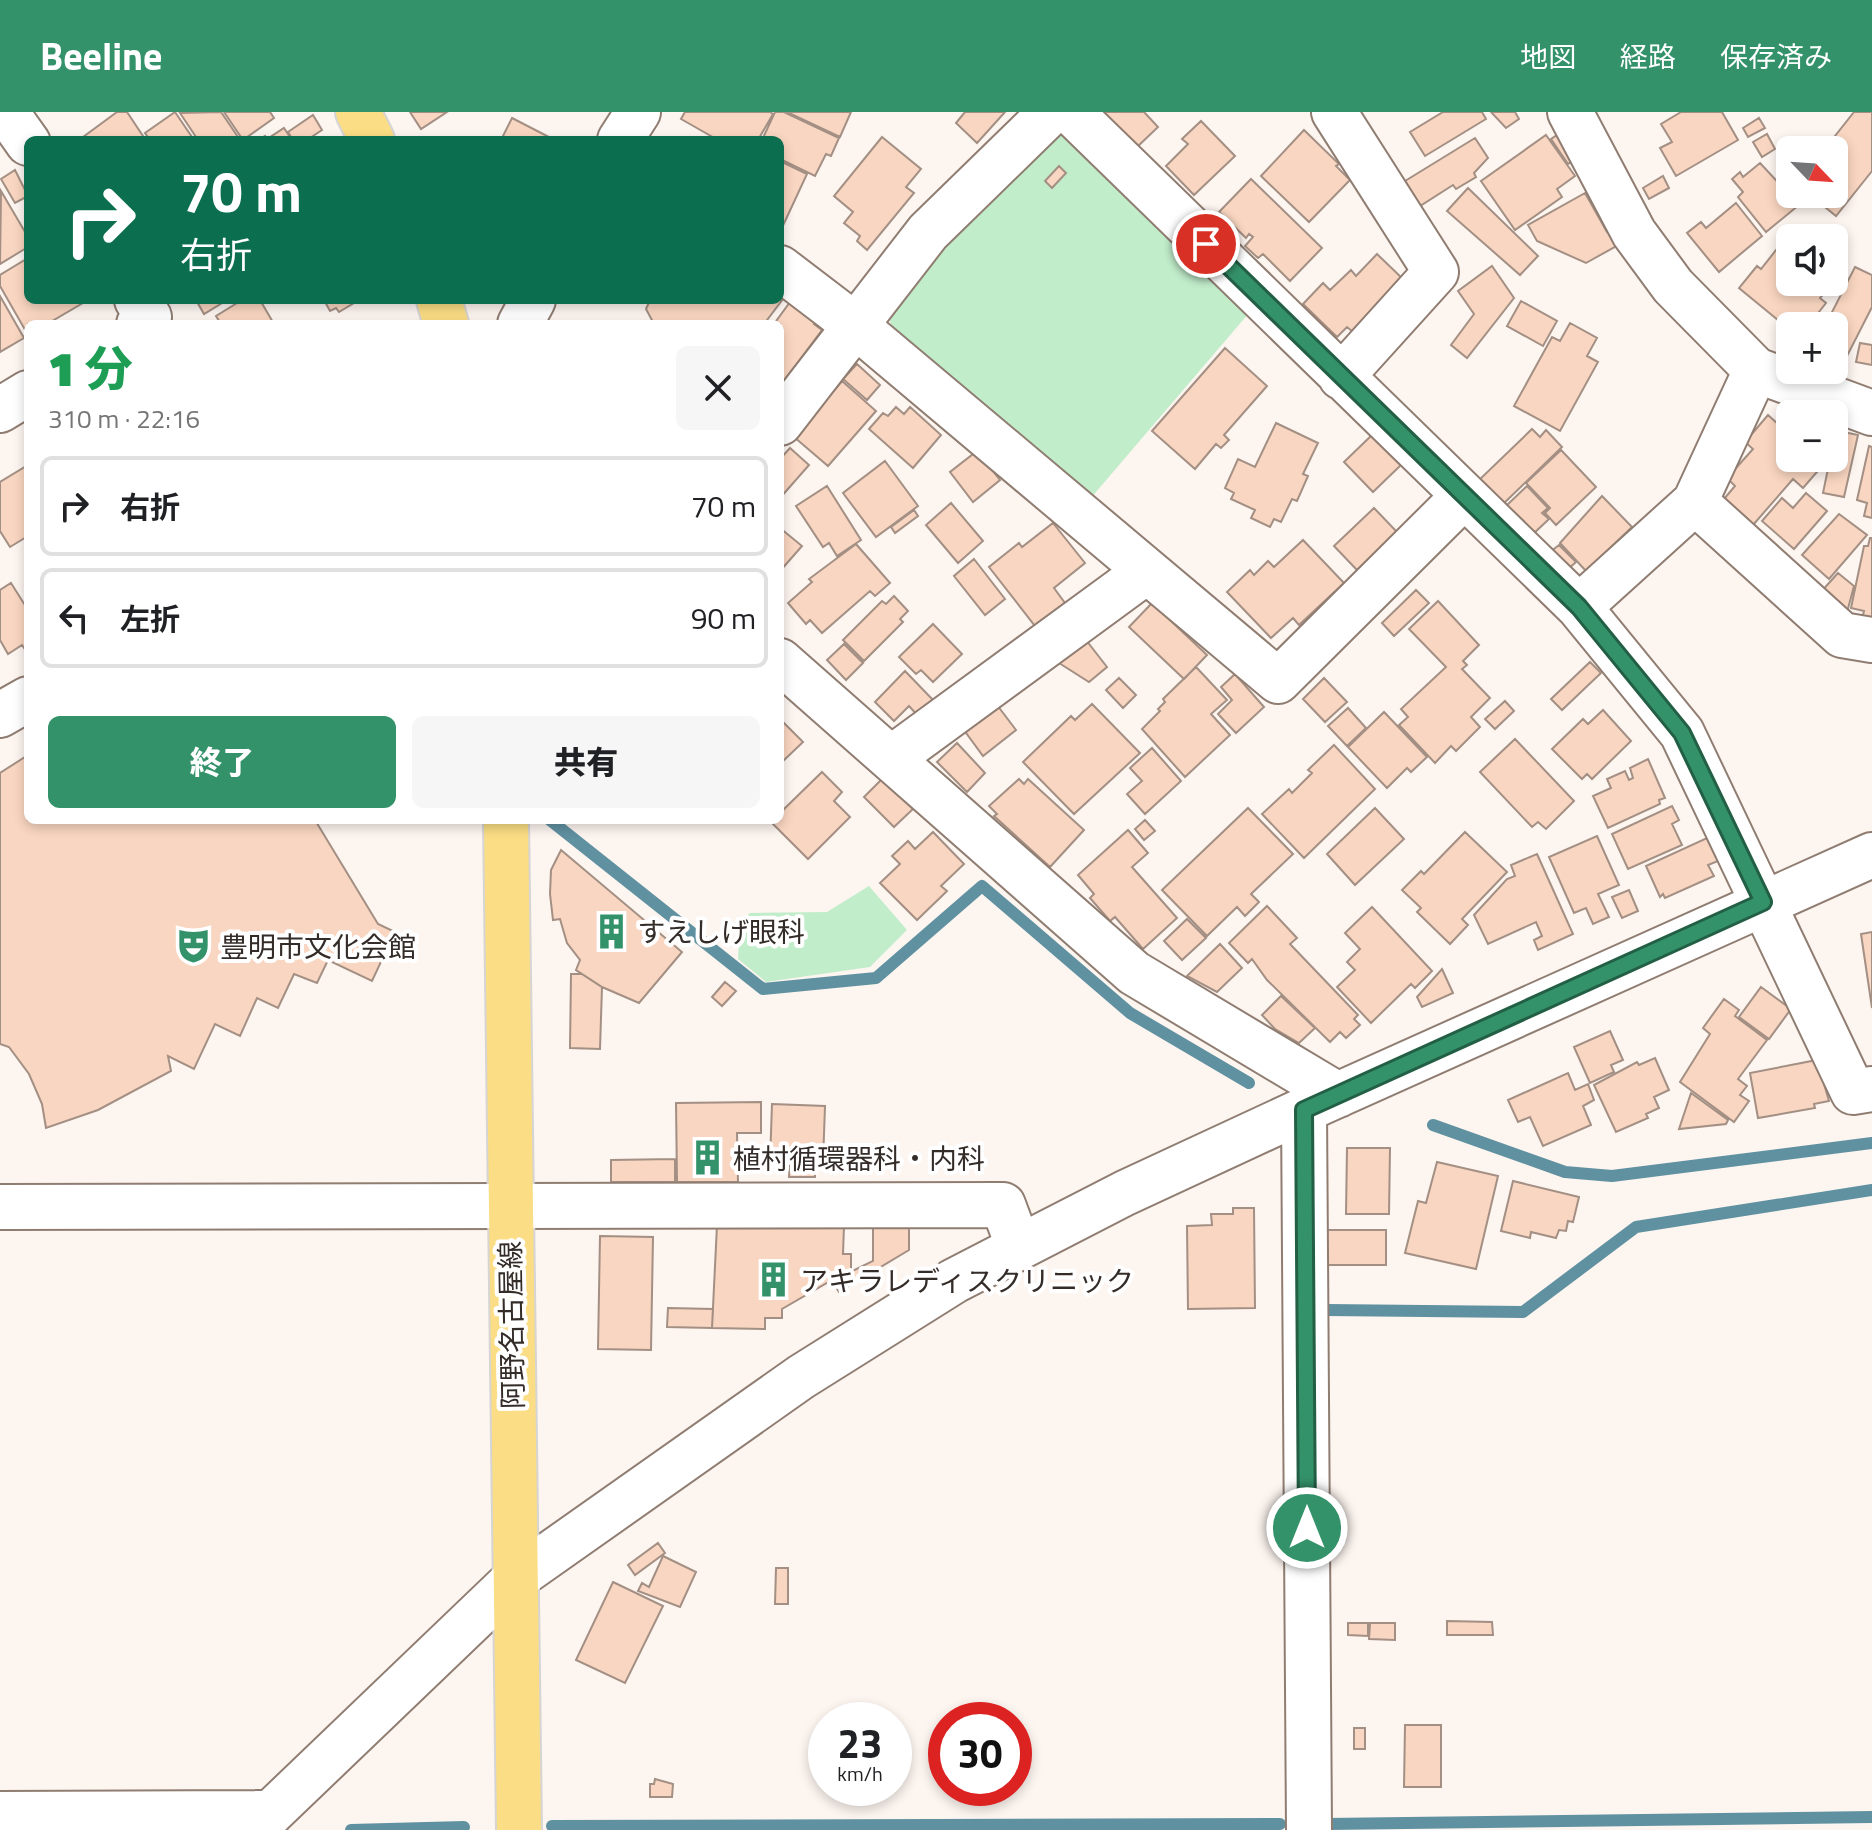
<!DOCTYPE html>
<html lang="ja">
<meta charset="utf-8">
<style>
:root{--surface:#fff;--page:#f6f6f6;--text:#202124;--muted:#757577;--line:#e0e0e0;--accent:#34926a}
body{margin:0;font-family:"Titillium Web","Noto Sans JP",sans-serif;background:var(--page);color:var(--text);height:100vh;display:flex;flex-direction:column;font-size:30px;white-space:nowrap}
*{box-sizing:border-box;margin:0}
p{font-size:26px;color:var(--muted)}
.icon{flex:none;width:44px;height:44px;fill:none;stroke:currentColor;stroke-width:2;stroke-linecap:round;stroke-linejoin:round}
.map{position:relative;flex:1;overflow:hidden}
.panel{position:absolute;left:24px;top:208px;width:760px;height:504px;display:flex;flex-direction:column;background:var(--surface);border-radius:12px;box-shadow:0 4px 12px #0003}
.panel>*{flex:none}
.guide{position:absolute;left:24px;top:24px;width:760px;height:168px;border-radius:12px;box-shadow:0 4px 12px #0003;background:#0b6e4f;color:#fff;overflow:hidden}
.needle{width:52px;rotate:115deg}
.buttons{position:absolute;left:1776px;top:24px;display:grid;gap:16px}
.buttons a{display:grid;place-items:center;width:72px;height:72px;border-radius:12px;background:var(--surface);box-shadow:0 4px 12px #0003;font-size:40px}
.speed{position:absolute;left:808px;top:1590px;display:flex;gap:16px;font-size:40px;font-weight:700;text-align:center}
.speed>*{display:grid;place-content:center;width:104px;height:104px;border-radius:50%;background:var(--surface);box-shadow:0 4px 12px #0003;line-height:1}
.speed small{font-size:20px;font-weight:400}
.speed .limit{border:12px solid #d22;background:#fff;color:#111}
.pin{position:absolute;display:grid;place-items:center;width:68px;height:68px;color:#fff;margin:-34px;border:4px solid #fff;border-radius:50%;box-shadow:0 2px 8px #0007}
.me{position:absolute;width:88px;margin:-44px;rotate:0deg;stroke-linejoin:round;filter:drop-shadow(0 0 6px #0008)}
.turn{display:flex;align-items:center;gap:28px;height:168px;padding:0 24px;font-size:36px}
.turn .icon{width:104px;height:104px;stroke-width:2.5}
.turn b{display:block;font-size:56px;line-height:68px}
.round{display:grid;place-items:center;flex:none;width:84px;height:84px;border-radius:12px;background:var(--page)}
.summary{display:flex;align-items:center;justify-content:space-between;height:136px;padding:0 24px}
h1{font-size:48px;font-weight:800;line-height:60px;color:#1e9e55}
.cta{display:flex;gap:16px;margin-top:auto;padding:16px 24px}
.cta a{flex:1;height:92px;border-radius:12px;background:var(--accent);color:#fff;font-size:32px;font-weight:800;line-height:92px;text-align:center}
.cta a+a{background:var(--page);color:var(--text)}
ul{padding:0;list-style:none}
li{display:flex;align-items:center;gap:24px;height:100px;margin:0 16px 12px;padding:0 8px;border:4px solid var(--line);border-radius:12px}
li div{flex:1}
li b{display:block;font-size:30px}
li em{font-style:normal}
header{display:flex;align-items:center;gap:48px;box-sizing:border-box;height:112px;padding:0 40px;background:var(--accent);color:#fff}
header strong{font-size:38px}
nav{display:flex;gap:44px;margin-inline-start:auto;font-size:28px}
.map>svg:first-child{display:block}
</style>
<header>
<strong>Beeline</strong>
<nav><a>地図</a><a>経路</a><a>保存済み</a></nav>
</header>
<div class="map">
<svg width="1872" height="1718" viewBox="0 0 1872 1718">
<rect width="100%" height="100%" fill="#fdf5f0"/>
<path fill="#c1edcb" d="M1072,23L1249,201L1090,387L892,221L888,196L943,128L1048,24Z
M869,774L907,818L870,855L766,870L738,847L740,810L750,801L827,800Z"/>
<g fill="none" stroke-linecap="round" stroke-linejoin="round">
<path stroke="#6091a1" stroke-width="12" d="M550,708L763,877L876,866L982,774L1130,901L1249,971
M1433,1013L1565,1060L1612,1064L1872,1031
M1326,1198L1523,1200L1636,1115L1872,1078
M1327,1712L1872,1705
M552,1714L1280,1712
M351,1718L464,1715"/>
</g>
<path fill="#f9d6c1" stroke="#a38f83" stroke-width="2" d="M117,0H127L145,27L79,28Z
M175,0L194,28H150L145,21Z
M221,0L240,28H198L180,1Z
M224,0H270L274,6L243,28Z
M410,0H447L421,17Z
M685,0H770L773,2L758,28H718L681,7Z
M775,0H784L839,26L831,44L826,42L815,64L780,47V28H762Z
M787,0H851L840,25Z
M1005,0L977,31L956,11L965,0Z
M1102,0H1144L1158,15L1136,36Z
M1443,0H1482L1486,7L1425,44L1410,20Z
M1491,0H1515L1519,7L1506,16Z
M1681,0H1722L1738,28L1676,64L1660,36L1672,30L1661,12Z
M1854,0H1872V59L1836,104L1809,82H1834V38H1824Z
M313,3L322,18L307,28H293L288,20Z
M512,6L549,25L548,28H501Z
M1759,6L1765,16L1748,25L1743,16Z
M1201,9L1235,44L1194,83L1166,54L1188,32L1182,27Z
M284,16L292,28H259L265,24L267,27Z
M1304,18L1339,52L1336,54L1350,68L1309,110L1261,64Z
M1560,21L1577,46L1568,52L1551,27Z
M1767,22L1775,37L1762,45L1753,30Z
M1546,23L1575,64L1557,77L1562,85L1515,118L1481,69Z
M882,25L921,57L906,75L914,81L867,138L857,129L860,124L844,111L853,100L834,84Z
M1475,26L1488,46L1474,61L1476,65L1456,77L1453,73L1420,94L1405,69Z
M780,49L807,62L780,120Z
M1760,51L1799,93L1766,120L1738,85L1743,80L1732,67L1740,60L1743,65Z
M1059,54L1066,61L1052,76L1045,69Z
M15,58L28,84L15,91L1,67Z
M1663,64L1669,76L1649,87L1643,76Z
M1251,67L1322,136L1290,169L1263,142L1258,146L1245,134L1253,125L1249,122L1246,126L1219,100Z
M1468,76L1538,144L1520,163L1447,99Z
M1,79L28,125V135L0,152Z
M1585,81L1607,120L1612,118L1620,132L1586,151L1537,129L1528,113Z
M1736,91L1762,124L1719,160L1687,121L1701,110L1706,116Z
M1790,127V170H1834V141L1847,152L1841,161L1847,166L1835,180L1829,175L1820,186L1826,191L1808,214H1790V218L1739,176L1757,154L1761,157L1780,133L1784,135Z
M1377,142L1404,168L1353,220L1347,215L1337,225L1303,192L1323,171L1330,178L1351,158L1356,164Z
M28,146V188H88L47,212H28V223L0,174V163Z
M1492,154L1514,186L1467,246L1451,233L1474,202L1458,179Z
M1855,155L1872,163V195L1847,244L1834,237L1837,208L1830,204Z
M780,179L786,183L764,212H654L646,197L650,188H780Z
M0,184L24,226L0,240Z
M793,186L819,206L814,212L822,218L780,274V212H774Z
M196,188H227L204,202Z
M242,188H260L274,212H221L216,204Z
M324,188H359L339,200L336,196L330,199Z
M1521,189L1557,209L1543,234L1507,214Z
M1570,211L1597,226L1587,244L1598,250L1560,319L1514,294L1552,225L1560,229Z
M1860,231L1872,233V253L1856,250Z
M1225,236L1267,274L1224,323L1229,328L1221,336L1216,332L1195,357L1152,319Z
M857,252L880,273L867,288L843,267Z
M842,269L876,299L828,354L794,325Z
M896,295L904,302L910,295L941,323L913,356L869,317L883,301L888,304Z
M1768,303L1790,323V346H1816L1823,353L1803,376L1793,367L1753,413L1724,387L1735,374L1727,366L1753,337L1745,330Z
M1276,311L1318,331L1303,362L1308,364L1297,389L1292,387L1281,410L1274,407L1270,415L1251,406L1255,398L1231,387L1234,381L1225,376L1238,347L1255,355Z
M1532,317L1540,325L1546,318L1562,335L1500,395L1477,370Z
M1834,318L1858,323L1844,385L1823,381L1829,352L1821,346H1834Z
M1373,322L1402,352L1373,380L1344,350Z
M1869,334L1872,335V406L1864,404L1867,391L1857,388Z
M790,336L809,353L780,386V347Z
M1561,338L1596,375L1556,413L1545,401L1550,396L1526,371Z
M977,339L1000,368L973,390L950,360Z
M885,349L918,394L876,425L843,381Z
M28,353V424L10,435L0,419V370Z
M827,374L861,428L837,444L829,431L823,435L796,394Z
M1527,374L1548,396L1542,401L1549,407L1532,423L1505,395Z
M1806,381L1827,399L1794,437L1762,409L1782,386L1793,396Z
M1602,384L1632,415L1586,459L1560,431Z
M951,391L983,429L958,451L926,413Z
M1374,396L1397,420L1357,458L1334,434Z
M914,398L918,404L895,421L891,415Z
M1839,402L1867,423L1829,467L1802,443Z
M1053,411L1085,451L1054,476L1065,491L1035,514L989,455L1019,431L1022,435Z
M780,416L802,434L780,459Z
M1870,426H1872V512L1861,510L1864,499L1851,496L1864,434H1868Z
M1303,428L1344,471L1299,513L1293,506L1271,526L1227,480L1250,458L1254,463L1268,449L1274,455Z
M856,432L890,471L875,484L870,479L822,521L810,508L806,512L788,491L812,470L809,467Z
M1559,433L1576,450L1567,458L1550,440Z
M974,447L1005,487L985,503L954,464Z
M1838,461L1854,474L1846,504L1820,481Z
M11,471L28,498V542L22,533L8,542L0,528V478Z
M1416,478L1429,491L1394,524L1382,511Z
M894,484L908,499L900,507L903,510L864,549L843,528L882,489L886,492Z
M1438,489L1479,533L1463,549L1467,553L1462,557L1490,586L1471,605L1480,615L1456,639L1451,634L1435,651L1399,613L1408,605L1401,597L1446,555L1409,517Z
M1152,491L1207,543L1184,567L1129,515Z
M933,512L962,542L933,570L921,558L916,562L899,545Z
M1086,528L1107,555L1089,570L1059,551Z
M844,532L863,551L846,568L827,548Z
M1590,550L1601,561L1562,598L1551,587Z
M1196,555L1227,588L1211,602L1230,623L1185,665L1142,617L1160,599L1158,597L1165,590L1163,587Z
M905,559L934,589L919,605L909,594L894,609L875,590Z
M1235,562L1264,595L1236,621L1218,602L1232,588L1221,575Z
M1119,566L1136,583L1123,596L1106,578Z
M1324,566L1347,590L1325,610L1303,587Z
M994,589L1016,618L983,644L961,614Z
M1505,589L1514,599L1495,617L1485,607Z
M1092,592L1140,641L1074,702L1023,650L1071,604L1075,608Z
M1348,596L1366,616L1347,634L1328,614Z
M1603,598L1631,629L1592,667L1587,662L1582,667L1552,637L1583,607L1588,612Z
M1384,600L1427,645L1411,660L1407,656L1387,676L1348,635Z
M780,607L803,630L780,652Z
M1515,627L1574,689L1546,717L1538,710L1532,715L1480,660Z
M957,631L985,661L967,680L937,650Z
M1334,633L1375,677L1304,746L1262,702L1289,677L1292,681L1312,661L1308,658Z
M1152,636L1181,669L1145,702L1127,682L1142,669L1130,656Z
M28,643V708H315L378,812L395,820L372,869L328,848L317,871L294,862L278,896L257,886L240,924L215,912L194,957L168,944L171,959L98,998L46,1016L42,992L29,962L9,935L0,932V661Z
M1648,647L1665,686L1659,688L1660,692L1608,716L1593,684L1611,676L1607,667L1625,659L1629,668L1633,666L1630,656Z
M822,660L842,680L834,689L850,705L808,747L771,710L780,708V701Z
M883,666L913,697L894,715L864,685Z
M1019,667L1024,672L1028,667L1084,718L1050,755L994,704L997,702L989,694Z
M1672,694L1679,708L1672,712L1682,733L1628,757L1612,722Z
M1248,696L1293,742L1251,782L1259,790L1245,804L1237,795L1207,824L1162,778Z
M1375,696L1404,727L1355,773L1327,742Z
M1145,708L1155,719L1144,728L1135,717Z
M1128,718L1148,741L1132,755L1177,806L1143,837L1115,805L1110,809L1090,786L1094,782L1078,763Z
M933,720L964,752L941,774L947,779L917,808L880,771L900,752L892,744L908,729L915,737Z
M1465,720L1507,760L1462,807L1468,813L1450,832L1417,800L1421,796L1402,778L1421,759L1424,762Z
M1597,724L1619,773L1598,782L1609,805L1593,812L1586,796L1574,801L1549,745Z
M1707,726L1718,749L1708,753L1714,764L1665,786L1663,782L1660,785L1646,754Z
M561,738L682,840L639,891L602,875L576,858L580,848L567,831L560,807L553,808L550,782L551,758Z
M1537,742L1573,822L1538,838L1534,828L1542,824L1536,810L1488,832L1474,803L1507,767L1515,764L1511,753Z
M1629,778L1638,799L1622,806L1612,785Z
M1267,794L1297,826L1290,832L1358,903L1354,907L1360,913L1346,926L1340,920L1330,930L1267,868L1252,847L1248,851L1229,831Z
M1372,795L1432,859L1415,876L1411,872L1371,911L1337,875L1355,858L1347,850L1360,837L1345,821Z
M1187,807L1206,826L1182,848L1164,829Z
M1872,820V896L1861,822Z
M1220,832L1242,856L1217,880L1187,864Z
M1442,857L1453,881L1422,895L1417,885Z
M571,862H582L602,875L600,937L570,936Z
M725,870L736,879L722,894L712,885Z
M1761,875L1791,897L1769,927L1739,905Z
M1281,884L1315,916L1299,931L1275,917L1262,903Z
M1724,887L1739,898L1735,904L1767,928L1738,967L1747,974L1740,983L1749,989L1734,1010L1680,970L1710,922L1703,916Z
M1610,919L1623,948L1611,953L1614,960L1590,971L1574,935Z
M1655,946L1669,978L1654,985L1659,996L1646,1002L1648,1006L1616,1020L1594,973L1637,950L1639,953Z
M1817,948L1829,989L1814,992L1815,996L1758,1006L1750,961Z
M1568,961L1575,978L1588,972L1594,988L1583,994L1591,1013L1543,1034L1530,1005L1518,1010L1508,988Z
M1691,981L1728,1008L1726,1012L1679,1017Z
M761,990V1021H737L738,1070H677L676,991Z
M772,992L825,994L823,1050H815V1065H789L790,1051L770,1050Z
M1347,1036H1390L1389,1102H1346Z
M675,1047V1070H611V1048Z
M1437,1050L1498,1064L1476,1157L1405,1141L1418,1089L1426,1091Z
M1513,1069L1579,1085L1573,1110L1568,1109L1566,1119L1559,1118L1556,1126L1531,1120L1530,1126L1501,1119Z
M1233,1096H1254L1255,1196L1188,1197L1187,1114L1212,1113L1211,1102H1233Z
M717,1113L844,1114L843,1142H851V1157L782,1197V1206H765V1217L712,1216Z
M873,1113H909V1138L839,1180L832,1169L873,1149Z
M1322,1118H1386V1153H1322Z
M600,1124L653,1125L651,1238L598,1237Z
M668,1196L713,1197L712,1216L667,1215Z
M658,1431L665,1441L635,1463L628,1453Z
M663,1444L696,1460L680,1495L638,1479L642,1471L649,1475Z
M776,1456H788V1492H775Z
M613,1470L663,1494L625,1571L576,1548Z
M1447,1509L1492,1510L1493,1523H1447Z
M1348,1511H1368V1524L1348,1523Z
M1370,1511H1395V1528L1369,1527Z
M1405,1613H1441V1675H1404Z
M1354,1616H1365V1637H1354Z
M655,1667L673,1672L672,1685H650V1672H654Z"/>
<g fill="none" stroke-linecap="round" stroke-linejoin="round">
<defs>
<path id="minor" d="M6,0L28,31
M1071,0L1579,495L1682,621L1853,980L1872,977
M1334,0L1436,160L1341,265
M1570,0L1634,121L1673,174L1756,258L1872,301
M620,28L638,0
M780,156L856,214L1278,569L1464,384
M137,188L149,205L139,212
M520,212L533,188
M0,298L28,281
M780,311L928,120L1051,0
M1695,390L1842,523L1872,528
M1579,495L1695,390L1756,258
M780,549L1134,861L1338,983
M0,603L28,587
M893,645L1147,459
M1304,998L1309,1718
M0,1095L1003,1093L1019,1136
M0,1702L271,1701
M253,1718L516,1466L801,1265L954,1169L1125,1081L1304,998L1872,743"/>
<path id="major" d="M358,0L372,28
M439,188L446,212
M506,708L519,1718"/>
</defs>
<use href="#minor" stroke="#907d72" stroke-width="48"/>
<use href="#major" stroke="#d6d5d4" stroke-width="48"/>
<use href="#minor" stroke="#fff" stroke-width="44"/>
<use href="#major" stroke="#fadd84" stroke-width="44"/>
</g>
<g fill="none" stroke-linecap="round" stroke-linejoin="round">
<defs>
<path id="route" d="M1206,132L1579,495L1682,621L1763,790L1304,998L1307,1416"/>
</defs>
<use href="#route" stroke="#225f45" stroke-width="20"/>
<use href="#route" stroke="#34926a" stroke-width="14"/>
</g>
<defs>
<symbol id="building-bare" viewBox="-9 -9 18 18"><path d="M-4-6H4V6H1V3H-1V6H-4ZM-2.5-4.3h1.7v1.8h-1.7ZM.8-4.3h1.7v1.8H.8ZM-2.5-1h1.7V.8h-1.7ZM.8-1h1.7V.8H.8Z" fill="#34926a" stroke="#fff" stroke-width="2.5" paint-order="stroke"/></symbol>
<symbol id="theatre-bare" viewBox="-9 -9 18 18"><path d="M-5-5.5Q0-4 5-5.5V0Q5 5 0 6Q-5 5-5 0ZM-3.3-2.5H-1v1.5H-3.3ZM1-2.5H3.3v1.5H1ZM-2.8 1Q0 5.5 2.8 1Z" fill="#34926a" stroke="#fff" stroke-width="2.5" paint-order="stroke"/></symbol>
</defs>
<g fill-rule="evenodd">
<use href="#building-bare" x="586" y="794" width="51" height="51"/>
<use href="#theatre-bare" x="168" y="808" width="51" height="51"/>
<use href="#building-bare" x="682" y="1020" width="51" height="51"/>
<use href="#building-bare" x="748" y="1142" width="51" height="51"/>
</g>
<g text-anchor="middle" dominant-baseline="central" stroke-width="8" stroke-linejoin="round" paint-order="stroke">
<g font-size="28" fill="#342c28" stroke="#fff" text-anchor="start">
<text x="637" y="819">すえしげ眼科</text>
<text x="220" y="834">豊明市文化会館</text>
<text x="733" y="1046">植村循環器科・内科</text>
<text x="800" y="1168">アキラレディスクリニック</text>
</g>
<g font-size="28" fill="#342c28" stroke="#fff">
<text transform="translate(511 1213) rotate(-91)">阿野名古屋線</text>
</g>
</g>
</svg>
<div class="buttons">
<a><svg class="needle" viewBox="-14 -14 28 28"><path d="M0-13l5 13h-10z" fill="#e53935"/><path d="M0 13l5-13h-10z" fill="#757577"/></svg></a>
<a><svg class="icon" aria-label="sound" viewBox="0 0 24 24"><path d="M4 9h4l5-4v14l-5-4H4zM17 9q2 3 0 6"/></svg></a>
<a>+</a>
<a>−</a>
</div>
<div class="speed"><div>23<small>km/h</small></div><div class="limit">30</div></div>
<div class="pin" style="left:1206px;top:132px;background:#d93025"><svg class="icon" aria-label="arrive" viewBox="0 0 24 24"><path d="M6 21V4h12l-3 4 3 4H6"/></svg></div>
<svg class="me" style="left:1307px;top:1416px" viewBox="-20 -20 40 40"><circle r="17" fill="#34926a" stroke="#fff" stroke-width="3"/><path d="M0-11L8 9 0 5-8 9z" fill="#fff"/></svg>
<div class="guide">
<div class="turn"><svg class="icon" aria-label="right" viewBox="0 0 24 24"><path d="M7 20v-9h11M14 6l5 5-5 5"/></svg><div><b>70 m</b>右折</div></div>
</div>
<section class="panel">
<div class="summary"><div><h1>1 分</h1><p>310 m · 22:16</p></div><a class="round"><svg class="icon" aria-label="close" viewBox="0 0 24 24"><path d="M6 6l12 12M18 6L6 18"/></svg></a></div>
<ul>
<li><svg class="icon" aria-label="right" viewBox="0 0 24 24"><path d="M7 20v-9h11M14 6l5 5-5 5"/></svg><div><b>右折</b></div><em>70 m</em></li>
<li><svg class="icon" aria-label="left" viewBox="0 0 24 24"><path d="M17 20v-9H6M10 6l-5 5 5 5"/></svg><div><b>左折</b></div><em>90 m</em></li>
</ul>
<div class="cta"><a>終了</a><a>共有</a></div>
</section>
</div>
